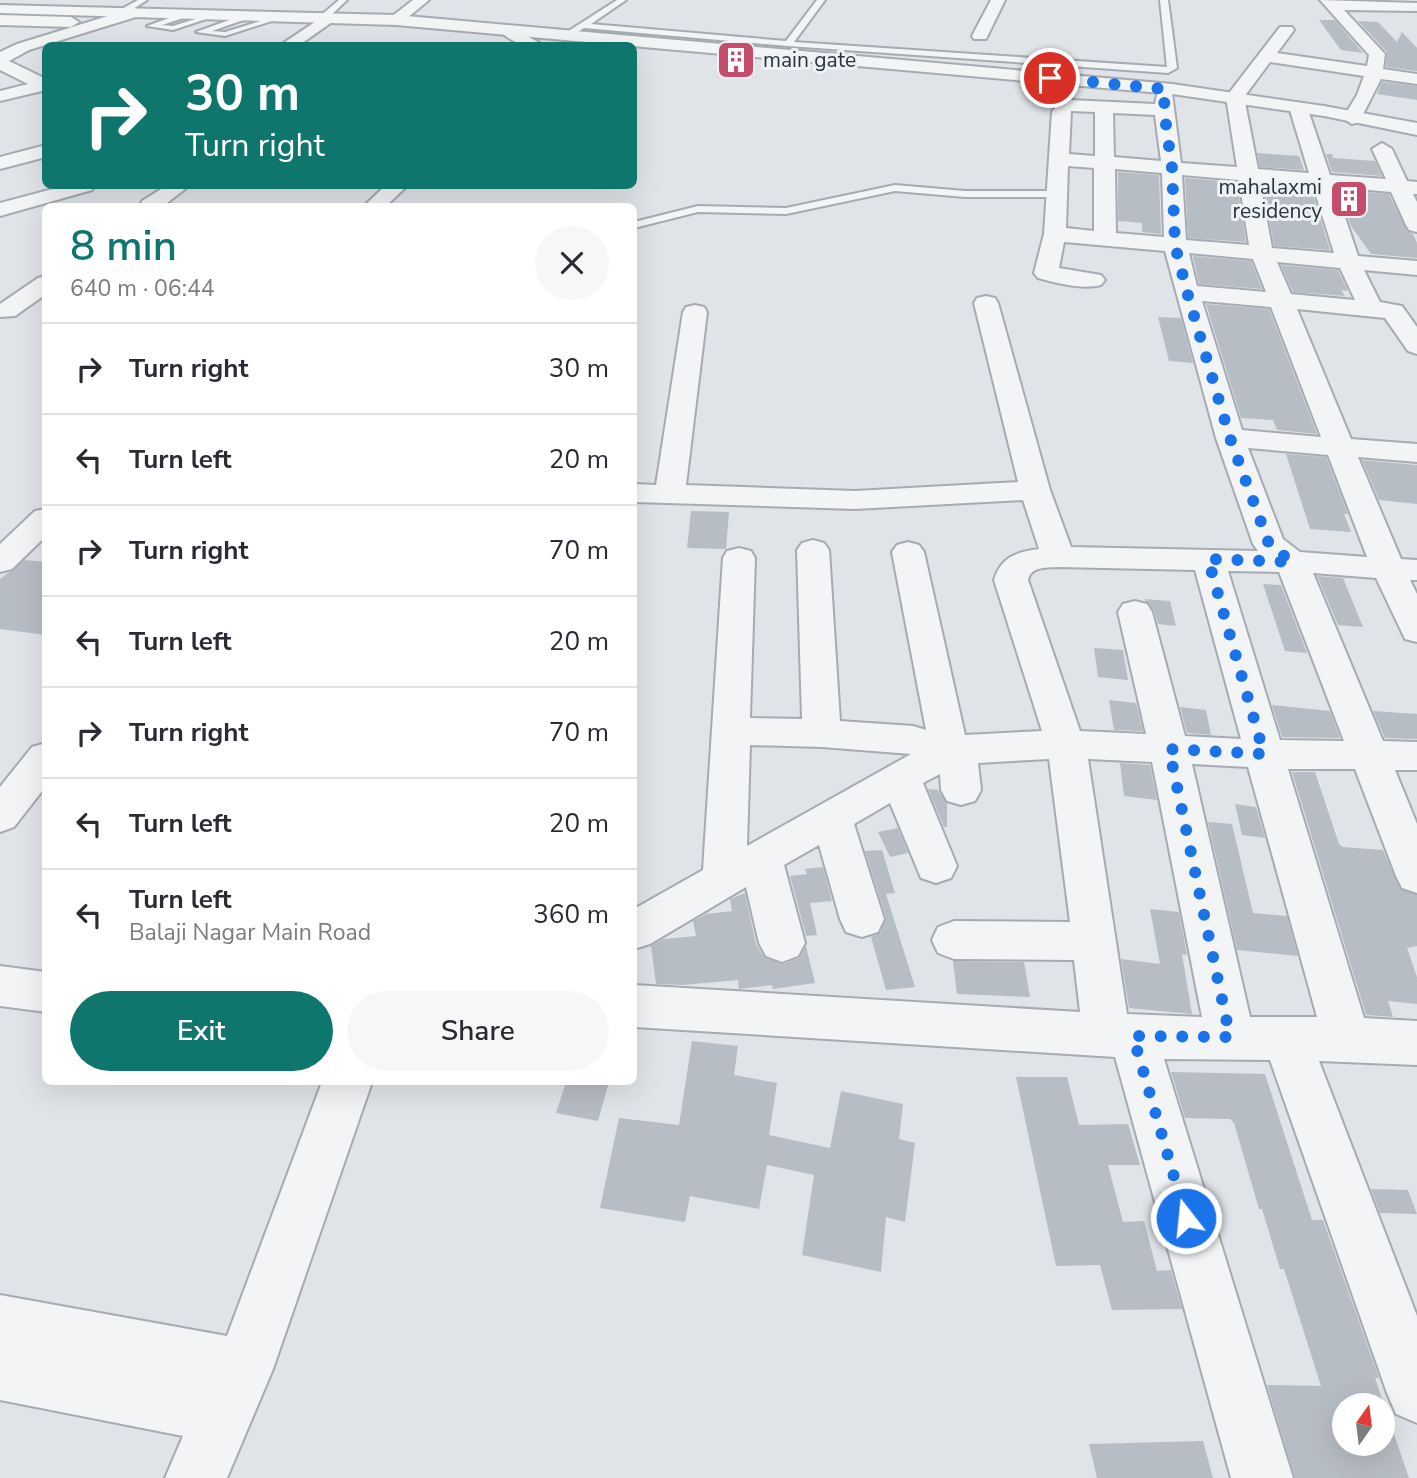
<!DOCTYPE html>
<meta charset="utf-8">
<style>
:root{--surface:#fff;--page:#f7f7f7;--text:#2b2b33;--muted:#7c7c81;--line:#e1e1e2;--accent:#0f766e}
body{margin:0;font-family:"Nunito Sans",sans-serif;background:var(--page);color:var(--text);height:100vh;display:flex;flex-direction:column;font-size:26px;white-space:nowrap}
*{box-sizing:border-box;margin:0}
p{font-size:23px;color:var(--muted)}
.icon{flex:none;width:38px;height:38px;fill:none;stroke:currentColor;stroke-width:2;stroke-linecap:round;stroke-linejoin:round}
.map{position:relative;flex:1;overflow:hidden}
.side{position:absolute;left:42px;top:203px;width:595px;height:882px;display:flex;flex-direction:column;background:var(--surface);border-radius:10px;box-shadow:0 7px 28px #0002}
.side>*{flex:none}
.top-card{position:absolute;left:42px;top:42px;width:595px;height:147px;border-radius:10px;box-shadow:0 7px 28px #0002;background:#0f766e;color:#fff;overflow:hidden}
.needle{width:46px;rotate:14deg}
.controls{position:absolute;left:1332px;top:1393px;display:grid;gap:14px}
.controls a{display:grid;place-items:center;width:63px;height:63px;border-radius:50%;background:var(--surface);box-shadow:0 7px 28px #0002;font-size:35px}
.pin{position:absolute;display:grid;place-items:center;width:60px;height:60px;color:#fff;margin:-30px;border:4px solid #fff;border-radius:50%;box-shadow:0 2px 7px #0007}
.me{position:absolute;width:77px;margin:-38px;rotate:344deg;stroke-linejoin:round;filter:drop-shadow(0 0 5px #0008)}
.turn{display:flex;align-items:center;gap:24px;height:147px;padding:0 28px;font-size:32px}
.turn .icon{width:91px;height:91px;stroke-width:2.5}
.turn b{display:block;font-size:49px;line-height:60px}
.round{display:grid;place-items:center;flex:none;width:74px;height:74px;border-radius:37px;background:var(--page)}
.overview{display:flex;align-items:center;justify-content:space-between;height:119px;padding:0 28px}
h1{font-size:42px;font-weight:600;line-height:52px;color:var(--accent)}
.button{display:flex;gap:14px;margin-top:auto;padding:14px 28px}
.button a{flex:1;height:80px;border-radius:42px;background:var(--accent);color:#fff;font-size:28px;font-weight:600;line-height:80px;text-align:center}
.button a+a{background:var(--page);color:var(--text)}
ul{padding:0;list-style:none}
li{display:flex;align-items:center;gap:21px;height:91px;padding:0 28px;border-top:2px solid var(--line)}
li div{flex:1}
li b{display:block;font-size:26px}
li em{font-style:normal}
.map>svg:first-child{display:block}
</style>
<div class="map">
<svg width="1417" height="1478" viewBox="0 0 1417 1478">
<rect width="100%" height="100%" fill="#e0e4e8"/>
<path fill="#b7bdc4" fill-rule="evenodd" d="M1319,20H1335L1363,53L1341,50Z
M1358,21L1378,22L1397,42L1402,32L1417,48V71L1386,67L1387,52Z
M1382,82L1417,86V100L1377,94Z
M1257,153L1299,156L1304,170L1260,167Z
M1326,154H1332L1333,158L1375,161L1382,176L1332,172Z
M1118,172L1159,175L1161,234L1142,232V223L1118,221Z
M1185,178L1237,182L1246,242L1188,238Z
M1263,184L1311,188L1330,250L1274,246Z
M1339,190L1389,194L1407,231L1413,234L1417,243V258L1371,254L1351,226Z
M1193,256L1251,261L1262,289L1199,284Z
M1281,265L1338,270L1348,291L1341,290L1345,296L1293,292Z
M1206,304L1269,309L1317,434L1277,430L1273,420L1241,418Z
M1158,317L1181,318L1193,363L1169,361Z
M1286,454L1326,457L1348,514H1344L1351,532L1310,529Z
M1362,460L1417,465V504L1379,500Z
M691,511L729,512L726,549L687,548Z
M25,560L46,562V635L0,629V579Z
M1317,576L1343,578L1363,627L1338,625Z
M1263,584L1281,585L1307,653L1285,651Z
M1144,599L1170,601L1176,626L1158,624L1154,611Z
M1094,648L1123,650L1128,680L1098,677Z
M1109,700L1136,703L1143,731L1114,730Z
M1272,705L1330,711L1340,738L1282,737Z
M1180,707L1206,710L1211,735L1187,733Z
M1373,711L1417,714V739L1385,738Z
M1120,763L1150,765L1157,800L1124,796Z
M1292,772H1315L1339,844L1343,847L1383,850L1400,889L1417,895V946L1407,948L1417,977V1004L1388,1001L1393,1017L1366,1015Z
M928,789L938,790L947,804V827H944Z
M1235,804L1256,807L1265,838L1242,835Z
M1208,822L1232,824L1253,913L1287,916L1298,956L1237,950Z
M898,828L908,853L890,857L878,832Z
M882,850L895,893L886,894L915,987L886,990L871,937L880,933L886,918L865,851Z
M823,867L832,901L810,903L817,935L806,936L790,876L807,874L805,869Z
M745,893L756,944L764,957L783,964L799,958L806,946L815,983L773,989L772,985L739,989L738,980L683,985L656,984L651,946L663,939L696,936L693,921L706,914L732,911L730,899Z
M1150,909L1179,912L1187,955L1182,954L1192,1014L1129,1008L1121,959L1160,964Z
M953,961L1024,962L1030,997L957,994Z
M692,1041L738,1046L734,1075L777,1083L769,1135L830,1148L841,1091L903,1104L899,1139L915,1143L905,1222L886,1217L881,1272L802,1255L814,1175L767,1165L759,1209L690,1196L685,1222L600,1208L619,1118L679,1125Z
M1171,1072L1265,1074L1312,1220H1323L1379,1378H1375L1409,1478H1295L1267,1385L1321,1386L1284,1269H1280L1262,1209H1259L1234,1123L1230,1119L1185,1118ZM1344,1405H1382V1444H1344Z
M1016,1077H1067L1079,1125L1128,1124L1140,1165H1108L1123,1222L1144,1221L1157,1271L1171,1270L1182,1309L1112,1310L1100,1265L1056,1266Z
M566,1082H609L598,1121L556,1113Z
M1371,1189L1408,1190L1417,1214L1380,1213Z
M1203,1441L1213,1478H1097L1089,1444Z"/>
<g fill="none" stroke-linecap="round" stroke-linejoin="round">
<defs>
<path id="service" d="M138,0H147L124,15H118V11Z
M339,0H347L325,21H319V17Z
M617,0H626L591,24L786,41L817,0H825L794,42L1167,67L1160,0H1168L1177,68L1168,73L788,46L584,28L568,38L561,36Z
M183,13L186,17L162,25L173,26L211,14L215,16L173,30L147,26Z
M246,14L249,18L212,31L225,32L280,15L284,17L225,36L196,32Z
M895,185L965,191H1057L1062,194L1057,197H965L895,191L786,214L698,212L634,228V222L698,206L786,208Z"/>
<path id="minor" d="M413,0H429L401,23H391L388,20L391,17Z
M991,0H1005L986,39H974L972,36Z
M1320,0L1417,3V11L1344,10L1385,54L1383,69L1417,74V84L1381,79L1359,122L1352,124L1343,118L1357,95L1364,76L1270,62L1244,97L1258,169L1309,173L1289,107L1298,102L1307,107L1330,175L1386,179L1372,149L1382,143L1392,149L1407,181L1417,182V194H1413L1417,202V232L1409,230L1406,225L1391,192L1335,187L1358,256L1417,261V275L1364,270L1380,302L1402,306L1417,327V354L1408,351L1385,318L1297,309L1351,439L1417,444V462L1358,457L1401,559L1417,560V580H1410L1417,594V642L1405,639L1376,578L1313,573L1383,741L1417,742V770H1395L1417,824V893L1402,888L1396,876L1355,769H1288L1364,1018L1417,1021V1065L1319,1061L1417,1316V1423L1396,1414L1387,1393L1270,1060L1164,1059L1293,1478H1231L1115,1057L634,1027V985L1080,1012L1074,960L954,959L938,953L932,940L938,927L954,921L1070,922L1049,759L978,763L981,790L975,801L961,805L947,801L941,790L940,774L923,783L957,866L951,878L936,883L921,878L890,803L854,824L884,919L878,932L862,937L846,932L840,919L819,845L784,865L805,943L798,956L782,962L766,956L759,943L746,887L650,944L634,949V909L703,870L723,558L727,551L739,548L751,551L755,558L750,718L802,719L797,550L802,543L813,540L824,543L829,550L840,721L913,726L926,730L892,552L897,545L908,542L919,545L924,552L965,735L1042,731L994,580C1001,557 1016,552 1039,549L1023,500L855,509L634,502V484L656,485L683,312L686,307L695,305L704,307L707,312L686,485L855,491L1018,482L974,303L977,298L986,296L995,298L998,303L1050,490L1071,547L1258,551L1253,544L1216,438L1165,251L1064,242L1059,268L1101,275L1105,280L1101,285C1083,290 1056,283 1038,278L1034,273L1044,234L1052,112L1058,103L1070,100L1155,104L1159,85H1171L1181,163L1237,167L1226,97L1280,27H1292L1294,30L1277,53L1367,66L1369,55ZM1071,111L1095,112V156L1069,154ZM1113,113L1155,115L1161,161L1114,157ZM1068,166L1094,168V231L1066,228ZM1115,169L1162,173L1164,237L1116,233ZM1182,175L1239,180L1249,245L1186,240ZM1260,181L1313,186L1334,253L1272,248ZM1189,253L1253,259L1266,292L1197,286ZM1277,262L1340,268L1355,300L1291,294ZM1202,301L1271,307L1321,437L1242,430ZM1248,448L1328,455L1367,557L1300,552L1283,539ZM1058,567L1195,570L1241,739L1185,736L1152,612L1147,604L1135,601L1123,604L1118,612L1146,734L1080,731L1028,580C1031,566 1046,568 1058,567ZM1228,571L1279,572L1344,741L1280,740ZM750,745L822,747L911,754L747,846ZM1088,759L1152,762L1202,1017L1127,1014ZM1192,764L1248,767L1317,1017H1250Z
M134,8L142,13L139,16L29,50L9,61L46,79V90L0,101V91L28,84L0,70V52L17,44Z
M327,14L335,19L332,22L298,46H279Z
M0,15L71,17L79,22L71,27L0,25Z
M508,26L540,43L542,46C525,46 513,44 500,31Z
M46,145V157L0,169V157Z
M64,186H95L92,190L0,216V203Z
M166,186H189L163,206H140L142,201Z
M385,186H407L386,206H364Z
M46,276V294L15,316L0,317V304L38,278Z
M46,509V536L12,569L0,572V544L35,511Z
M46,743V786L14,827L0,832V787L32,747Z
M0,966L46,972V1012L0,1006Z
M322,1082H372L273,1369L227,1478H165L183,1436L0,1400V1295L227,1336Z"/>
<path id="tertiary" d="M0,5L396,15L1172,84L1324,106L1417,123V135L1324,116L1172,94L396,25L0,13Z"/>
</defs>
<use href="#service" stroke="#a6abb2" stroke-width="4"/>
<use href="#minor" stroke="#a6abb2" stroke-width="4"/>
<use href="#tertiary" stroke="#a6abb2" stroke-width="4"/>
<use href="#service" fill="#f2f4f6" fill-rule="evenodd"/>
<use href="#minor" fill="#f2f4f6" fill-rule="evenodd"/>
<use href="#tertiary" fill="#f2f4f6" fill-rule="evenodd"/>
</g>
<g fill="none" stroke-linecap="round" stroke-linejoin="round">
<path stroke="#1a73e8" stroke-width="12" stroke-dasharray="0 21.6" d="M1050,78L1165,89L1164,110L1172,168L1175,245L1187,292L1230,438L1269,544L1292,562L1208,559L1264,754L1169,749L1230,1037L1133,1036L1186,1218"/>
</g>
<defs>
<symbol id="building-square" viewBox="-11 -11 22 22"><rect x="-9" y="-9" width="18" height="18" rx="4" fill="#c44d6b" stroke="#eff2f5"/><path d="M-4-6H4V6H1V3H-1V6H-4ZM-2.5-4.3h1.7v1.8h-1.7ZM.8-4.3h1.7v1.8H.8ZM-2.5-1h1.7V.8h-1.7ZM.8-1h1.7V.8H.8Z" fill="#fff"/></symbol>
</defs>
<g fill-rule="evenodd">
<use href="#building-square" x="714" y="38" width="44" height="44"/>
<use href="#building-square" x="1327" y="177" width="44" height="44"/>
</g>
<g text-anchor="middle" dominant-baseline="central" stroke-width="6" stroke-linejoin="round" paint-order="stroke">
<g font-size="21" fill="#2a333e" stroke="#eff2f5" text-anchor="start">
<text x="763" y="60">main gate</text>
<text x="1322" y="187" text-anchor="end">mahalaxmi<tspan x="1322" dy="24">residency</tspan></text>
</g>
</g>
</svg>
<div class="controls">
<a><svg class="needle" viewBox="-14 -14 28 28"><path d="M0-13l5 13h-10z" fill="#e53935"/><path d="M0 13l5-13h-10z" fill="#7c7c81"/></svg></a>
</div>
<div class="pin" style="left:1050px;top:78px;background:#d93025"><svg class="icon" aria-label="arrive" viewBox="0 0 24 24"><path d="M6 21V4h12l-3 4 3 4H6"/></svg></div>
<svg class="me" style="left:1186px;top:1218px" viewBox="-20 -20 40 40"><circle r="17" fill="#1a73e8" stroke="#fff" stroke-width="3"/><path d="M0-11L8 9 0 5-8 9z" fill="#fff"/></svg>
<div class="top-card">
<div class="turn"><svg class="icon" aria-label="right" viewBox="0 0 24 24"><path d="M7 20v-9h11M14 6l5 5-5 5"/></svg><div><b>30 m</b>Turn right</div></div>
</div>
<section class="side">
<div class="overview"><div><h1>8 min</h1><p>640 m · 06:44</p></div><a class="round"><svg class="icon" aria-label="close" viewBox="0 0 24 24"><path d="M6 6l12 12M18 6L6 18"/></svg></a></div>
<ul>
<li><svg class="icon" aria-label="right" viewBox="0 0 24 24"><path d="M7 20v-9h11M14 6l5 5-5 5"/></svg><div><b>Turn right</b></div><em>30 m</em></li>
<li><svg class="icon" aria-label="left" viewBox="0 0 24 24"><path d="M17 20v-9H6M10 6l-5 5 5 5"/></svg><div><b>Turn left</b></div><em>20 m</em></li>
<li><svg class="icon" aria-label="right" viewBox="0 0 24 24"><path d="M7 20v-9h11M14 6l5 5-5 5"/></svg><div><b>Turn right</b></div><em>70 m</em></li>
<li><svg class="icon" aria-label="left" viewBox="0 0 24 24"><path d="M17 20v-9H6M10 6l-5 5 5 5"/></svg><div><b>Turn left</b></div><em>20 m</em></li>
<li><svg class="icon" aria-label="right" viewBox="0 0 24 24"><path d="M7 20v-9h11M14 6l5 5-5 5"/></svg><div><b>Turn right</b></div><em>70 m</em></li>
<li><svg class="icon" aria-label="left" viewBox="0 0 24 24"><path d="M17 20v-9H6M10 6l-5 5 5 5"/></svg><div><b>Turn left</b></div><em>20 m</em></li>
<li><svg class="icon" aria-label="left" viewBox="0 0 24 24"><path d="M17 20v-9H6M10 6l-5 5 5 5"/></svg><div><b>Turn left</b><p>Balaji Nagar Main Road</p></div><em>360 m</em></li>
</ul>
<div class="button"><a>Exit</a><a>Share</a></div>
</section>
</div>
